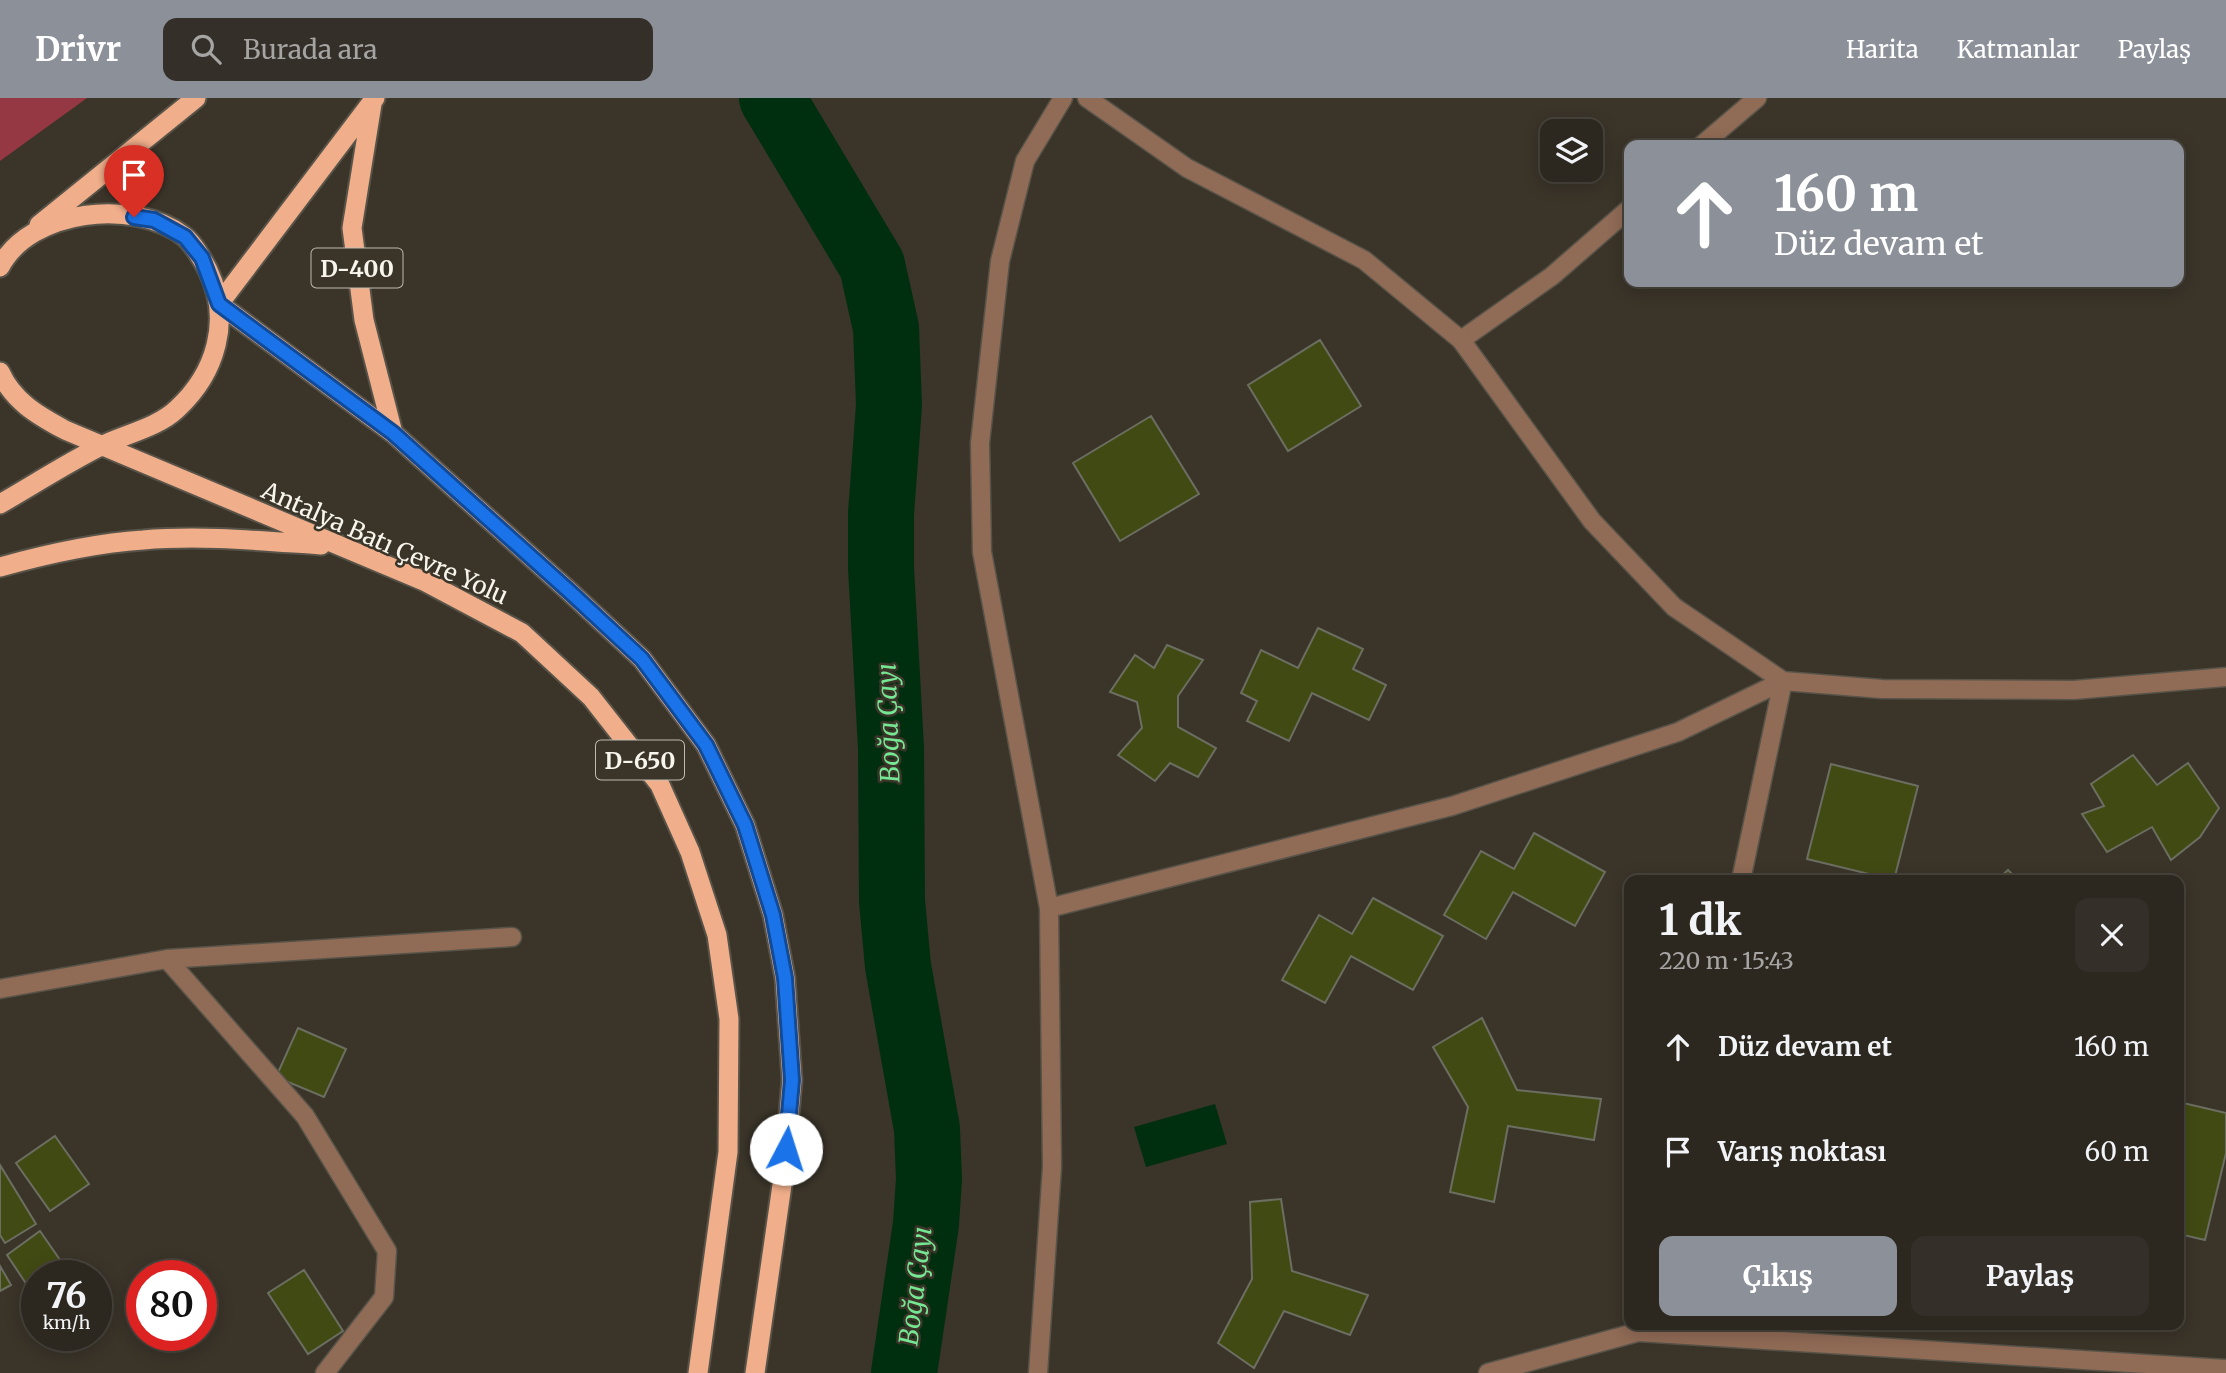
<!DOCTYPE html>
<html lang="tr">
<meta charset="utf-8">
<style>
:root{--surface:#2c271f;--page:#342f28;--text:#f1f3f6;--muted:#a6a5a4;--line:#48443d;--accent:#8c9099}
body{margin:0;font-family:Merriweather,serif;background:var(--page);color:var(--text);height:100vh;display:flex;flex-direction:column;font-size:26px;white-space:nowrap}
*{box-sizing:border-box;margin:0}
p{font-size:23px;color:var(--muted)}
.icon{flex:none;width:38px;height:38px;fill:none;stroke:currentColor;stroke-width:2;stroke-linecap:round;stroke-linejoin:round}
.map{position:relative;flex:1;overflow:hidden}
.details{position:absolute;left:1624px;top:777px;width:560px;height:455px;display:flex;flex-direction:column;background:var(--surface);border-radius:14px;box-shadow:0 4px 18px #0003,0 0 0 2px var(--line)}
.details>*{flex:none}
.guide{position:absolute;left:1624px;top:42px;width:560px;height:147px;border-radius:14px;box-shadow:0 4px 18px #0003,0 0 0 2px var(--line);background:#8c9099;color:#fff;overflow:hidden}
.buttons{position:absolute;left:1540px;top:21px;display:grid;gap:14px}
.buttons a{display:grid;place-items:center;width:63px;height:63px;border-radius:14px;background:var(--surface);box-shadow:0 4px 18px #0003,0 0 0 2px var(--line);font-size:35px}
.speed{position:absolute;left:21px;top:1162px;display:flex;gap:14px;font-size:35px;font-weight:700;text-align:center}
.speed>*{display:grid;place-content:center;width:91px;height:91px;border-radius:50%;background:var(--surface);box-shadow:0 4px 18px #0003,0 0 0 2px var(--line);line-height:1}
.speed small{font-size:18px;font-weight:400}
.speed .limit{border:10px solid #d22;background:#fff;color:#111}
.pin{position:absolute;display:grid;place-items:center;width:60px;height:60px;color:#fff;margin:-72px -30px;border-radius:50% 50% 50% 0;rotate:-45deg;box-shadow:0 0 7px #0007}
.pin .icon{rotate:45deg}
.me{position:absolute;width:77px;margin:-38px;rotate:5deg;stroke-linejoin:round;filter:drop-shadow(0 0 5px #0008)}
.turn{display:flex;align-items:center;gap:24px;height:147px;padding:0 35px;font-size:32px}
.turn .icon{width:91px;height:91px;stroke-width:2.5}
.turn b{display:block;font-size:49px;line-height:60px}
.round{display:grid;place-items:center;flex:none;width:74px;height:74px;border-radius:14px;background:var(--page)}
.overview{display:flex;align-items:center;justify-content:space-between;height:119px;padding:0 35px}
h1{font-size:42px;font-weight:700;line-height:52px}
.cta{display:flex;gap:14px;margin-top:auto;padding:14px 35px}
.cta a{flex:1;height:80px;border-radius:14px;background:var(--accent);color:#fff;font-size:28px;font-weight:700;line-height:80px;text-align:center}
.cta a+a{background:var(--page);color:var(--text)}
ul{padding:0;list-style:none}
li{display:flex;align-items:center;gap:21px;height:105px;padding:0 35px}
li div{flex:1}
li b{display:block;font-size:26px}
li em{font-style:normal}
header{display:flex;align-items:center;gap:42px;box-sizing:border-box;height:98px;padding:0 35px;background:var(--accent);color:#fff}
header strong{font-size:33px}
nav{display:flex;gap:38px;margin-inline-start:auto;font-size:24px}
.search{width:490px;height:63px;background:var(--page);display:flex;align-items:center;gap:18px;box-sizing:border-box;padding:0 24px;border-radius:14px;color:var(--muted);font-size:26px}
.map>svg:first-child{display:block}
</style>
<header>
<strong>Drivr</strong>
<div class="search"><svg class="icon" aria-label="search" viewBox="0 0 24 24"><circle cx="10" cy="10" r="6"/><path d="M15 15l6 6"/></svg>Burada ara</div>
<nav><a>Harita</a><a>Katmanlar</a><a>Paylaş</a></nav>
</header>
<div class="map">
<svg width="2226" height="1275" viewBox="0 0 2226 1275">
<rect width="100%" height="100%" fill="#3a3429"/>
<path fill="#963843" d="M0,0H87L0,63Z"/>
<path fill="#002f0f" d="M1215,1006L1227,1046L1146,1069L1134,1029Z"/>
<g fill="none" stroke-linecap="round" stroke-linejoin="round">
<path stroke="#002f0f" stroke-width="66" d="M772,0L872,167L886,230L889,307L881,416V470L891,650L892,803L898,868L927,1031L929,1081L926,1126L904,1275"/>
</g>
<path fill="#424a13" stroke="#6b6e61" stroke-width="2" d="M1320,242L1361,308L1288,353L1248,287Z
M1151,318L1199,396L1120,443L1073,365Z
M1318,530L1363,551L1353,571L1386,587L1369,622L1312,595L1289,643L1247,623L1257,603L1241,595L1261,552L1298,570Z
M1167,547L1203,562L1178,598V629L1216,650L1198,679L1170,665L1155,683L1118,657L1142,630L1137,604L1110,594L1135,557L1154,570Z
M2133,657L2157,687L2188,665L2219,710L2200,739L2171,762L2152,729L2107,754L2082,716L2104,708L2091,686Z
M1831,666L1918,688L1894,782L1807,761Z
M1534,735L1605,774L1575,828L1513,794L1486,841L1444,817L1481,753L1514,771Z
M2008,772L2018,782H1997Z
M1373,800L1443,838L1413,892L1351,858L1325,905L1282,882L1319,817L1352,836Z
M1482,920L1517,992L1601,1001L1594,1042L1508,1028L1494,1104L1450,1094L1468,1009L1433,949Z
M298,930L346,951L324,999L276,979Z
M2179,1004L2226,1015V1055L2205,1142L2179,1136Z
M55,1038L89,1086L50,1113L16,1065Z
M0,1067L36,1126L5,1145L0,1137Z
M1281,1101L1292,1173L1368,1197L1350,1237L1284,1213L1254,1270L1218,1245L1252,1181L1250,1104Z
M40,1133L67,1172L59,1178H37V1193L33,1196L7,1157Z
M0,1168L11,1187L0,1193Z
M304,1172L343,1233L308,1256L268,1195Z"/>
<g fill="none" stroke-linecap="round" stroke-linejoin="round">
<defs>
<path id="minor" d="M1702,47L1757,0
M1461,242L1552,178L1629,111
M1741,782L1783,583
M1049,810L1452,708L1678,634L1783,583
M167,861L512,839
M0,891L167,861L305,1018L387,1153L384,1199L325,1275
M1038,1275L1052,1069L1049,810L982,454L980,345L1000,163L1025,63L1063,0
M1488,1275L1638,1234L2226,1271"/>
<path id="tertiary" d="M1087,0L1187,70L1364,162L1461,242L1592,423L1674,509L1783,583L1882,591L2074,592L2226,579"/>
<path id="trunk" d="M375,0L219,206L393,335L570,494L642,561L706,647L745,727L773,817L785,880L792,982L784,1073L755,1275
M372,6L352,130L364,222L393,335
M39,127L196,0
M0,169C30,111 134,100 184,138C194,146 202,161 208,172C232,222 216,275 177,311C157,330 125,336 101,348C67,365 33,387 0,406
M0,274C13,303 37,317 65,332L426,484L522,535L591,599L660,687L690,754L717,837L729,921L728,1054L698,1275
M0,469C47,456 95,445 143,442C202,437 262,443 321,447"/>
</defs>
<use href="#minor" stroke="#585348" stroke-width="21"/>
<use href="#tertiary" stroke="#585348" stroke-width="21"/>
<use href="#trunk" stroke="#585348" stroke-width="23"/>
<use href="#minor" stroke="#906b56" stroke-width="18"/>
<use href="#tertiary" stroke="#906b56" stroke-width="18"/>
<use href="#trunk" stroke="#f0ae8a" stroke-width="19"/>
</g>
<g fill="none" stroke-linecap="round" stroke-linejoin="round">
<defs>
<path id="route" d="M134,119L154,122L185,139L202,160L219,206L393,335L570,494L642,561L706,647L745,727L773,817L785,880L792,982L786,1051"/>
</defs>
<use href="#route" stroke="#114b97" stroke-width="18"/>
<use href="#route" stroke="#1a73e8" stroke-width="12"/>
</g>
<g text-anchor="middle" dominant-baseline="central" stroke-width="5" stroke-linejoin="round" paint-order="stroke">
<g fill="#3a3429" stroke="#bfbbb2" stroke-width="2">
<rect x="311.5" y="150.5" width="91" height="39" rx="5"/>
<rect x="596" y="642.5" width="88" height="39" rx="5"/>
</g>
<g font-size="23" font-weight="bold" fill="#f8f5ed">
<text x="357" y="170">D-400</text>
<text x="640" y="662">D-650</text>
</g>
<g font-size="24" fill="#f8f5ed" stroke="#3a3429">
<text transform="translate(385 445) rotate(24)">Antalya Batı Çevre Yolu</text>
</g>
<g font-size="26" font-style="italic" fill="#75e692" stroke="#3a3429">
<text transform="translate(888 625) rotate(-92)">Boğa Çayı</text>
<text transform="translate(915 1188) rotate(-83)">Boğa Çayı</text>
</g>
</g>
</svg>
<div class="buttons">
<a><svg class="icon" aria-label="layers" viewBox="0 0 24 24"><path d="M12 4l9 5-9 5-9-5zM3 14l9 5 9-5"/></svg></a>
</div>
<div class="speed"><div>76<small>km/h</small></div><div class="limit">80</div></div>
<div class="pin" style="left:134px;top:119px;background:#d93025"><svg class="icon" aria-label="arrive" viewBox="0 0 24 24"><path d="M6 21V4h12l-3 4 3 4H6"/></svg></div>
<svg class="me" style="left:786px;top:1051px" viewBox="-20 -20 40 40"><circle r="19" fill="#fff"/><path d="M0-13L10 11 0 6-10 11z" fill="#1a73e8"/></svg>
<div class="guide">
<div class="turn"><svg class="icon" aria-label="ahead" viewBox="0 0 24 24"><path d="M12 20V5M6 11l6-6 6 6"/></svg><div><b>160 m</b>Düz devam et</div></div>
</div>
<section class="details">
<div class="overview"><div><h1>1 dk</h1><p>220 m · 15:43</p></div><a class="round"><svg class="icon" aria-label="close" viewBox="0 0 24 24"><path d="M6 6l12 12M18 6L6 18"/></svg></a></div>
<ul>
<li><svg class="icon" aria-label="ahead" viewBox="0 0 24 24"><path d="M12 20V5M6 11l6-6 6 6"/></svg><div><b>Düz devam et</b></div><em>160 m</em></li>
<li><svg class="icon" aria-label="arrive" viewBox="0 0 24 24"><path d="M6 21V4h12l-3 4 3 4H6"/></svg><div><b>Varış noktası</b></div><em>60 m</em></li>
</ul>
<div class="cta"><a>Çıkış</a><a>Paylaş</a></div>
</section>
</div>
